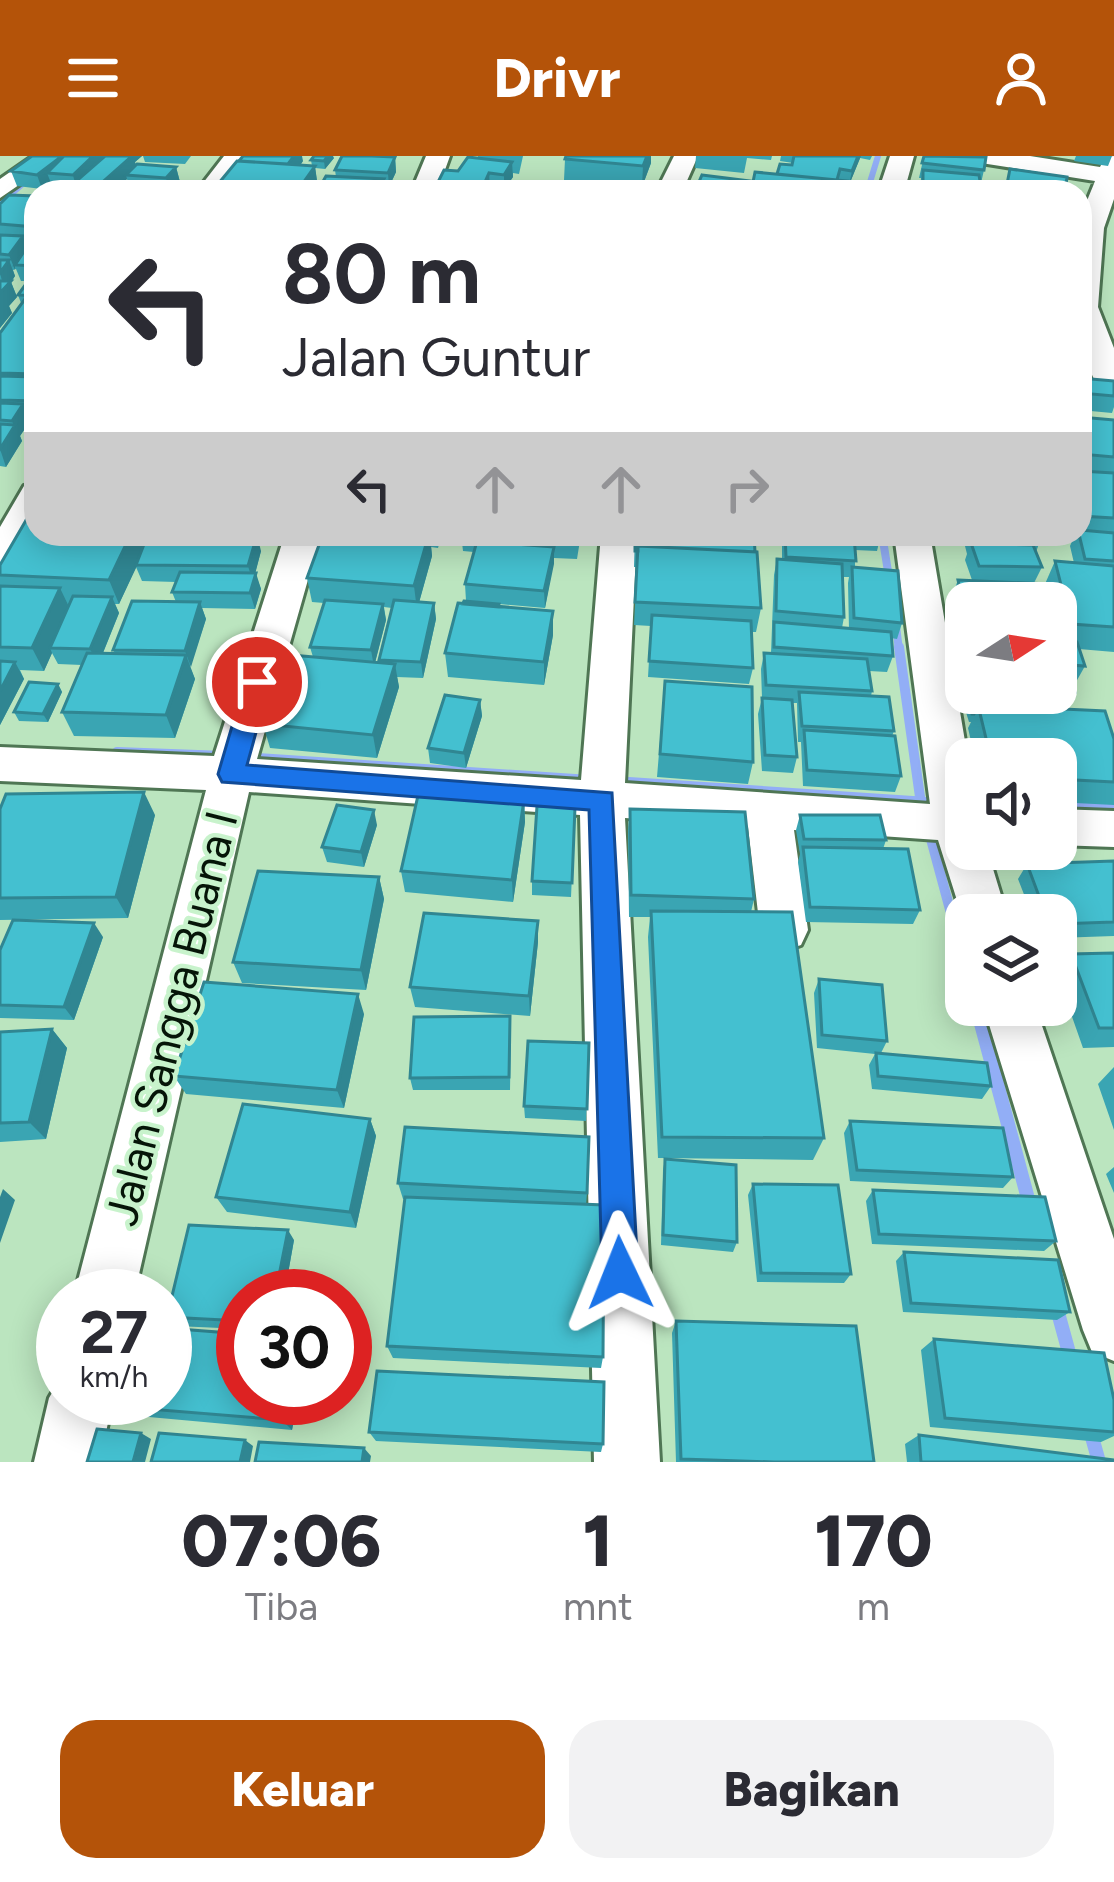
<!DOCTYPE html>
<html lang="id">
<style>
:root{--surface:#fff;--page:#f2f2f3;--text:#2b2b33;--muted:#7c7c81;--accent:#b45309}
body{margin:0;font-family:Figtree,sans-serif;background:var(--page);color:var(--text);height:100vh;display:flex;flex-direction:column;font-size:45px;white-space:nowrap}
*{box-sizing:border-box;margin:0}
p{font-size:39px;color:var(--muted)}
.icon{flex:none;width:66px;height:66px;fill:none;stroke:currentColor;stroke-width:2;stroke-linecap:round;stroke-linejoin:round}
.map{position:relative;height:1306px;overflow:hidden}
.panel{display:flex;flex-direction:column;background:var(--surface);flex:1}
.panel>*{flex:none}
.hud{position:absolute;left:24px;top:24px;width:1068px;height:366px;border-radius:36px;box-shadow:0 6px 30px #0003;background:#fff;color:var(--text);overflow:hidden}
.needle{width:78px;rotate:78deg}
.fabs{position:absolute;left:945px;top:426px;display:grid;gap:24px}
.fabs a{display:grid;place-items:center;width:132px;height:132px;border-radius:24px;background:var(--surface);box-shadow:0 6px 30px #0003;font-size:60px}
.speed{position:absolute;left:36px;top:1113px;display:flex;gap:24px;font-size:60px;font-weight:700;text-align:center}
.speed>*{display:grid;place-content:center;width:156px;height:156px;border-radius:50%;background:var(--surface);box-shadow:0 6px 30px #0003;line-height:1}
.speed small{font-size:30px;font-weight:400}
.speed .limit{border:18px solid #d22;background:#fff;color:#111}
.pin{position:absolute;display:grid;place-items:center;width:102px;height:102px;color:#fff;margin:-51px;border:6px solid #fff;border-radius:50%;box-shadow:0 3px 12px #0007}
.me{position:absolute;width:132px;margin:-66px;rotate:358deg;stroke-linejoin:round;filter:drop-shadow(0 0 9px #0008)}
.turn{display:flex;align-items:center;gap:42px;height:252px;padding:0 60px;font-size:54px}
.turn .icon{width:156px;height:156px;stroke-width:2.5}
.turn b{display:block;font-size:84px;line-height:102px}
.lanes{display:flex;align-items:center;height:114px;padding:0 60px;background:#0003;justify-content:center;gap:60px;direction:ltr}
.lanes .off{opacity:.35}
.eta{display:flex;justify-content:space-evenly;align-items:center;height:204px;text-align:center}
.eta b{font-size:72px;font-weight:800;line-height:84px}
.cta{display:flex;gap:24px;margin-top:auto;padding:24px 60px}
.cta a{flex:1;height:138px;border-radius:36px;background:var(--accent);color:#fff;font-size:48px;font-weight:800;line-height:138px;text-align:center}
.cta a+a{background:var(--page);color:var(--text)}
header{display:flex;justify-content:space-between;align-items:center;height:156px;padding:0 60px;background:var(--accent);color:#fff;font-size:54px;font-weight:800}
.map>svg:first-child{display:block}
</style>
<header><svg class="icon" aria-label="menu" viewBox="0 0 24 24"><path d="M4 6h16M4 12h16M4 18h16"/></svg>Drivr<svg class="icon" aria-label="person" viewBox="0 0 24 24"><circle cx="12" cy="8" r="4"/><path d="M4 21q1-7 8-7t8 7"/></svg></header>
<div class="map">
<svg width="1114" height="1306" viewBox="0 0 1114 1306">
<rect width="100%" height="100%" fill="#bbe5bf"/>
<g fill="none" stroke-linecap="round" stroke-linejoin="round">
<path stroke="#92aef6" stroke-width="6" d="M867,36L878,0
M0,48L27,24"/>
<path stroke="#92aef6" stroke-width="8" d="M882,378L890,428
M896,470L899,494"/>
<path stroke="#92aef6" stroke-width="10" d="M899,491L921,648
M117,596L225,600
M243,601L590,624
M614,625L943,647
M1056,649H1114
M928,672L966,813"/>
<path stroke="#92aef6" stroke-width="14" d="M976,849L1031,1054
M1057,1153L1071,1204
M1090,1274L1099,1306"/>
<defs>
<path id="street" d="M33,0H61L0,42V23Z
M224,0H248L222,36H196Z
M426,0H450L437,36H411Z
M674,0H698L682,36H656Z
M890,0H914L904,36H878Z
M969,0H1030L1100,11L1105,1L1114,0V43L1104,72L1098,151L1114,192V242C1073,232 1077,106 1080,71C1081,55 1090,39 1095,25L981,7Z
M36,327V370L13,411L0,415V371L24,330Z
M285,378H321L257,603L581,624L601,378H637L625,627L930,648L894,378H930L968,603L966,693H987L1007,759H966V773L938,684L794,674L808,774L801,789L784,795L767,789L760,774L748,671L625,662L660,1306H594L580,659L249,636L134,1140H74L206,634L0,625V591L214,600Z
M1056,653L1114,655V691L1056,689Z
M983,849H1035L1114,1083V1205L1092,1196L1083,1174Z
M63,1218V1242H113L100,1306H34L49,1242Z"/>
</defs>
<use href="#street" stroke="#4f7654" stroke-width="6"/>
<use href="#street" fill="#fff" fill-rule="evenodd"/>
</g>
<path fill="#3aa5b3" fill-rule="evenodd" d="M32,0H142L135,6L136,9L176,11L180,26L171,36L130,34L127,23L112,36H77L76,34L52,32L51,27L42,33L17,30L11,15Z
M143,0H191L185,8L145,6Z
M478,0H523L519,18L513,17V21L504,34L490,32L488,35L507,36H436V30L478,2Z
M696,0H772L771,4L747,2L744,17L695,12Z
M781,0H872L870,4L860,2L849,29L777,18L792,9L793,7L780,5Z
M924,0L984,14L979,36H920L921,22H919Z
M1076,0H1112L1108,10L1074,5Z
M395,1L396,16L389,31H385V36H317L336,21L335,14Z
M334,2L325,13L315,12L318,32L316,36H220L218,28L303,5L300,9L312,10L311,4Z
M565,3L651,7L642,31L564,24Z
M1010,13L1065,36H1004Z
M36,40V261H28L30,265L20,280L22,285L6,311L0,310V177L21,147L18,139L28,125H21L16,113L13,114L15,120L11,126L17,141L9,150L12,157L0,172V48Z
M1080,67L1087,87L1083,96L1085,120L1080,134Z
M1080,170L1087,171L1081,187H1080Z
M1080,222L1114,225V251L1112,257L1080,254Z
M1080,261L1114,264V496L1079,493L1085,510L1076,526H1072L1075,536L1067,552L1029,550L1114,583V649L1056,646V603H975L968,572L971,566H969L965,553L969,545H987L985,537H1056V485H1058L1057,481L1056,482V447H966V519L957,518L954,493L960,477L952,440L958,424H972L965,404L967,398L962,378H1038L1040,385L1036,396L1042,411L1034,427L1045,428L1055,405L1074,407L1070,390L1075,378H1080Z
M36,378H179L261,395L255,417L261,433L255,453L202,452L206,463L190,511L195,523L175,582L74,580L62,556L82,509L58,508L52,497L44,515L20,514L24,523L0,569V409ZM136,411L142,425L176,426L172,436L176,446L113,494L115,497H103L119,457L115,448H119Z
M442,378L438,392L431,391L432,400L419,446L434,447L436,463L423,522L397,521L399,531L377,602L270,592L263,568L313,501L310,491L324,447L312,446L307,422ZM384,451L392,452L380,507L375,506L386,464Z
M461,378H581L577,403L554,402L545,452L466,445L465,428L474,396L463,395Z
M631,378H754L761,452L756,476H751L753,512L749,528L648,521L651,470L634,469L637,411H634L635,379Z
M770,378H881L877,395L855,394V411L902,467L897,483L891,482L893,500L887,516L869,515L872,535L871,540L894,575L892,580L901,620L895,636L803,630L801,586H798L797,547H793L797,601L793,617L762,615L758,558L762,542L761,513L764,497H771L774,419L777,403H782V387L769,386ZM843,421H849L848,427L849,473L842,472L844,461Z
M499,451L553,455V479L544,529L448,521L445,497Z
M665,525L753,606L748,628L657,621Z
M58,528L62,536L48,566L19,565L14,556Z
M480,544L482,560L466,612L430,607L428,592Z
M524,644L525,666L513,746L405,736L401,715Z
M575,651L571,741L532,739V725Z
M0,653L155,659L128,762L0,764Z
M630,653L754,743L751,756L824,982L813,1004L658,1002L648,781L650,761H629L628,675Z
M800,659L886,684L883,693L920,754L913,768L806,766L798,706L800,698L796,674Z
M377,669L364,711L327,706L322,691Z
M1114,705V780L1056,782V759H1032L1018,723L1027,708Z
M379,721L384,743L366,834L242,827L233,806Z
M538,765V786L530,860L415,851L410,831Z
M103,781L74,864L0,862V794Z
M1114,797V891L1083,892L1057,818L1071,798Z
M819,823L887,885L881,897L991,930L982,943L872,933L869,909L875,898L817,892L814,837Z
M364,858L344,952L186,938L174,920Z
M52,873L67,892L46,983L0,986V876Z
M511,874L510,934H413L410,922Z
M589,887L586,965L525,962L524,950Z
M1114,911V974L1098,928Z
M370,963L376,980L356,1072L227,1056L216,1041Z
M850,965L1013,1021L1003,1032L850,1025L844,977Z
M665,1003L737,1086L733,1096L661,1089L663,1014Z
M1114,1011V1037L1106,1018Z
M398,1027L587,1037L586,1049L603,1201L601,1212L393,1202L387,1190L405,1043H403Z
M753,1028L851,1118L844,1127L757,1126L748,1039Z
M873,1034L1056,1085L1044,1095L872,1088L866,1045Z
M294,1084L284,1140H243V1173L176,1170L167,1161Z
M904,1096L1070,1156L1057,1164L903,1156L896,1105Z
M676,1165L874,1306H676L672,1177Z
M934,1183L1114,1244V1280L1101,1286L930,1271L921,1194Z
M298,1242L292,1274L116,1258L99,1249Z
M369,1276L603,1288L601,1296L376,1285Z
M919,1279L1114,1306H907L905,1288Z"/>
<path fill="#308692" d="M62,0H70L47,17L51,27L42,33L37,19Z
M93,0H103L105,7L75,27L73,19Z
M127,0H142L135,6L137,14L126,19L127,23L112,36H100L98,30Z
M294,0H302L303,5L288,28L285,14Z
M328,0H333L334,2L325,13L324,5Z
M647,0H651V7L642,31L643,10Z
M858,0H861L849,29L852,15Z
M395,1L396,16L389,31L388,17Z
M512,6L513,21L504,34V19Z
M315,10L318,32L316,36H299Z
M176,11L180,26L170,36L166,22Z
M489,17L490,32L488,36H481Z
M23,80L27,91H25L27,98L15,109V114L9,99Z
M9,104L15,120L11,126L17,141L9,150L12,157L0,172V137L4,133L0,117Z
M23,248L30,265L20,280L22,285L6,311L0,293L14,270L12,265Z
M131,378H138L144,395L119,448L109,424Z
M430,378L432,400L417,454L414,430Z
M257,379L261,395L253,426L248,410Z
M554,391V408L545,452L544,435Z
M256,417L261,433L255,453L250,437Z
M60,432L71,455L50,492L52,497L44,515L32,492Z
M112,441L119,457L98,509L90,493Z
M200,446L206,463L191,511L185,495Z
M434,447L436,463L423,522L421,506Z
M383,448L386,464L374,511L371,494Z
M553,455V479L544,529V506Z
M186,499L195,523L175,582L166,559Z
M15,506L24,523L0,569V535Z
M395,508L399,531L377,602L373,579Z
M58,528L62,536L48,566L43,558Z
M480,544L482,560L466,612L464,597Z
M144,636L155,659L128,762L116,741Z
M524,644L525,666L513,746L512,724Z
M374,654L377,669L364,711L361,696Z
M379,721L384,743L366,834L361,814Z
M538,765V786L530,860L529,840Z
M94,767L103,781L74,864L64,851Z
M358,838L364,858L344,952L337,934Z
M52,873L67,892L46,983L29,966Z
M370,963L376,980L356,1072L350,1056Z
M3,1033L15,1044L0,1087V1041Z
M288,1074L294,1084L284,1140H275Z
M287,1242H298L292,1274L282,1264Z
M141,1277L151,1283L145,1306H133Z
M245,1284L253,1290L250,1306H240Z
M364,1292L371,1300L370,1306H362Z"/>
<path fill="#44c0d0" stroke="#308692" stroke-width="3" d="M32,0H62L37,19L11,15Z
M64,0H93L73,19L47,17Z
M105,0H132L98,30L74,27Z
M243,0H294L288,8L239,5Z
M314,0H328L324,5L311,4Z
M342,0H372L395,1L388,17L335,14Z
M566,0H647L643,10L565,3Z
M794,0H858L852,15L840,13L837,24L777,18L780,8L792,9Z
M924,0L986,1L984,14L922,7Z
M468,1L512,6L504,19L489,17L481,35L507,36H458L460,31L436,30L444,14L458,15Z
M237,5L315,10L298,34L218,28Z
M137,8L176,11L166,22L126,19Z
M1010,13L1067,21L1065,36L1007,28Z
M923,14L979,19L981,31L923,26Z
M755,16L848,25L847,36H751Z
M702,19L750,25L746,36L695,35Z
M326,20L384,23L377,36H317Z
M9,39L36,40V71L0,68V48Z
M1080,67L1088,68L1087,87L1080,86Z
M35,78L36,92L25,91Z
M0,79L23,80L9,99L0,98Z
M25,94H36V110L15,109Z
M1080,96L1087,97L1085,120H1080Z
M0,104H9L0,117Z
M31,121H36V140L18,139Z
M0,125H11L0,137Z
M25,143H36V218L0,217V177Z
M1080,146L1087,171L1080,170Z
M0,220L36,221V245L0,244Z
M1080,222L1114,225V240L1080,237Z
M0,247L23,248L12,265L0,264Z
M1080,261L1114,264V301L1080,298Z
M0,268L15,269L0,293Z
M1080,315L1114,317V362L1080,360Z
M34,349H36V366H25Z
M25,366H36V378H131L109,424L0,419V409Z
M1080,374L1114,377V405L1085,403L1079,378Z
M148,378H179L257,379L248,410L136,409Z
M323,378H429L414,430L307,422Z
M635,378H754L755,396L638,390V395H635Z
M785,378L854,380L856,405L786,401Z
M972,378H1038L1040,385L973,382Z
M477,385L554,391L544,435L465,428Z
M971,387L1033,389L1042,411L979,410Z
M638,390L757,396L761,452L635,446Z
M777,403L842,408L844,461L776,455Z
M1055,405L1114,410V471L1071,468Z
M852,411L898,415L902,467L854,462Z
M180,416L256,417L250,437L172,436Z
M958,424L1049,428L1055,447H966V457Z
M0,430L60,432L32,492L0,491Z
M73,440L112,441L90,493L50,492Z
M325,444L383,448L371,494L310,491Z
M394,444L434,447L421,506L379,504Z
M132,445L200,446L185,495L113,494Z
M464,445L499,448L498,451L463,448Z
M458,447L553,455L544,506L445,497Z
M1056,451L1062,470H1056Z
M652,459L751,465L753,512L649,505Z
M774,466L891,476L893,500L774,491Z
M960,477H966V502H963Z
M1056,485L1077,486L1085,510L1056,508Z
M87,497L186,499L166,559L62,556Z
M764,497L867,503L872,535L766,529Z
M291,499L395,508L373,579L263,568Z
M0,505L15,506L0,535Z
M1056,513H1069L1075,536L1056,535Z
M665,525L752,531L753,606L660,598Z
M29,526L58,528L43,558L14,556Z
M799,536L889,541L894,575L802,570Z
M445,539L480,544L464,597L428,592Z
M762,542L792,544L797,601L765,599Z
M969,545L1028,546L1030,551L978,549L974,558H972Z
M978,549L1105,555L1114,583V626L1056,623V603H991Z
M804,574L895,580L901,620L807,614Z
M419,635L524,644L512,724L401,715Z
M144,636L116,741L0,742V653L6,638Z
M337,649L374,654L361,696L322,691Z
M537,650L575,651L572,727L532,725Z
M630,653L745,656L754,743L631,739Z
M800,659H880L886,684L804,683Z
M803,691L908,693L920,754L810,751Z
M1114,705V766L1056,768V759H1046L1027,708Z
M258,715L379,721L361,814L233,806Z
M651,755L792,756L824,982L662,981Z
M424,757L538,765L529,840L410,831Z
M13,764L94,767L64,851L0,849V794Z
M1114,797V872H1099L1071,798Z
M819,823L882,829L887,885L822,879Z
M204,826L358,838L337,934L174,920Z
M510,860L509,921L410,922L414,861Z
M52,873L29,966L0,967V876Z
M528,885L589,887L587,953L524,950Z
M876,897L987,907L991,930L878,920Z
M243,948L370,963L350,1056L216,1041Z
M850,965L1003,972L1013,1021L857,1014Z
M405,971L589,981L587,1037L398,1027Z
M665,1003L736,1009L737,1086L663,1079Z
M753,1028L838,1029L851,1118L761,1117Z
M873,1034L1045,1041L1056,1085L879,1078Z
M405,1041L604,1049L603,1201L387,1190Z
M189,1069L288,1074L275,1140H243V1165L167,1161Z
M904,1096L1058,1104L1070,1156L911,1147Z
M676,1165L856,1170L874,1306H774L681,1303Z
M165,1172L243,1178V1242H287L282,1264L99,1249L101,1242H165Z
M934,1183L1104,1197L1114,1244V1276L945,1262Z
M377,1215L604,1226L603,1288L369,1276Z
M97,1273L141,1277L133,1306H87Z
M159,1277L245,1284L240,1306H151Z
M919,1279L1114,1304V1306H921Z
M259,1286L364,1292L362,1306H255Z"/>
<path fill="#1a73e8" stroke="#114b97" stroke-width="3" d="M257,517L270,526L247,609L612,637L638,1117L633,1130L620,1135L607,1130L602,1117L589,654L222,626L218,618L245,526Z"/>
<g text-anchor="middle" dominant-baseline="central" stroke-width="9" stroke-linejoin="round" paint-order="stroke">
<g font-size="45" fill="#061508" stroke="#c8f3cc">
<text transform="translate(171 862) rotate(-76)">Jalan Sangga Buana I</text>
</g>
</g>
</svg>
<div class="fabs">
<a><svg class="needle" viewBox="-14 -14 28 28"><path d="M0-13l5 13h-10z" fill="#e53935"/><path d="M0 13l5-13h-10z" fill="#7c7c81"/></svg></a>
<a><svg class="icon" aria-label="sound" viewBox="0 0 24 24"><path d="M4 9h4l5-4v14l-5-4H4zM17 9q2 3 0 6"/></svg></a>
<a><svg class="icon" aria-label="layers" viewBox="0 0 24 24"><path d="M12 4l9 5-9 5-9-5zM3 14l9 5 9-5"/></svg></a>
</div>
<div class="speed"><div>27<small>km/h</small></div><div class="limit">30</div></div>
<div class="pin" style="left:257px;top:526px;background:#d93025"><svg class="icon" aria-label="arrive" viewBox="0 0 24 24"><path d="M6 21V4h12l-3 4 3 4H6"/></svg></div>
<svg class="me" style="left:620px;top:1117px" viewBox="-20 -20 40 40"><path d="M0-17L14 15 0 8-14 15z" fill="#1a73e8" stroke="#fff" stroke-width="4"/></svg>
<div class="hud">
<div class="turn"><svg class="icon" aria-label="left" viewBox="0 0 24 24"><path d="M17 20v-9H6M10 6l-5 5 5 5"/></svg><div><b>80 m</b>Jalan Guntur</div></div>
<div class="lanes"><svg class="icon" aria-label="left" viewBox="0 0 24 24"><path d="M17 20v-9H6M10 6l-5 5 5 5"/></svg><svg class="icon off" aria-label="ahead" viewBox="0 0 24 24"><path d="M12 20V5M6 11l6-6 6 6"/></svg><svg class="icon off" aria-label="ahead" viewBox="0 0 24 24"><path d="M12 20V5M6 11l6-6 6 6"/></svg><svg class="icon off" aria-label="right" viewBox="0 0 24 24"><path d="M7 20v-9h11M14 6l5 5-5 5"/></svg></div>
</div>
</div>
<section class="panel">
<div class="eta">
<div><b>07:06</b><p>Tiba</p></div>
<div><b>1</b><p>mnt</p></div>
<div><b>170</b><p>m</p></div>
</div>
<div class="cta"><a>Keluar</a><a>Bagikan</a></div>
</section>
